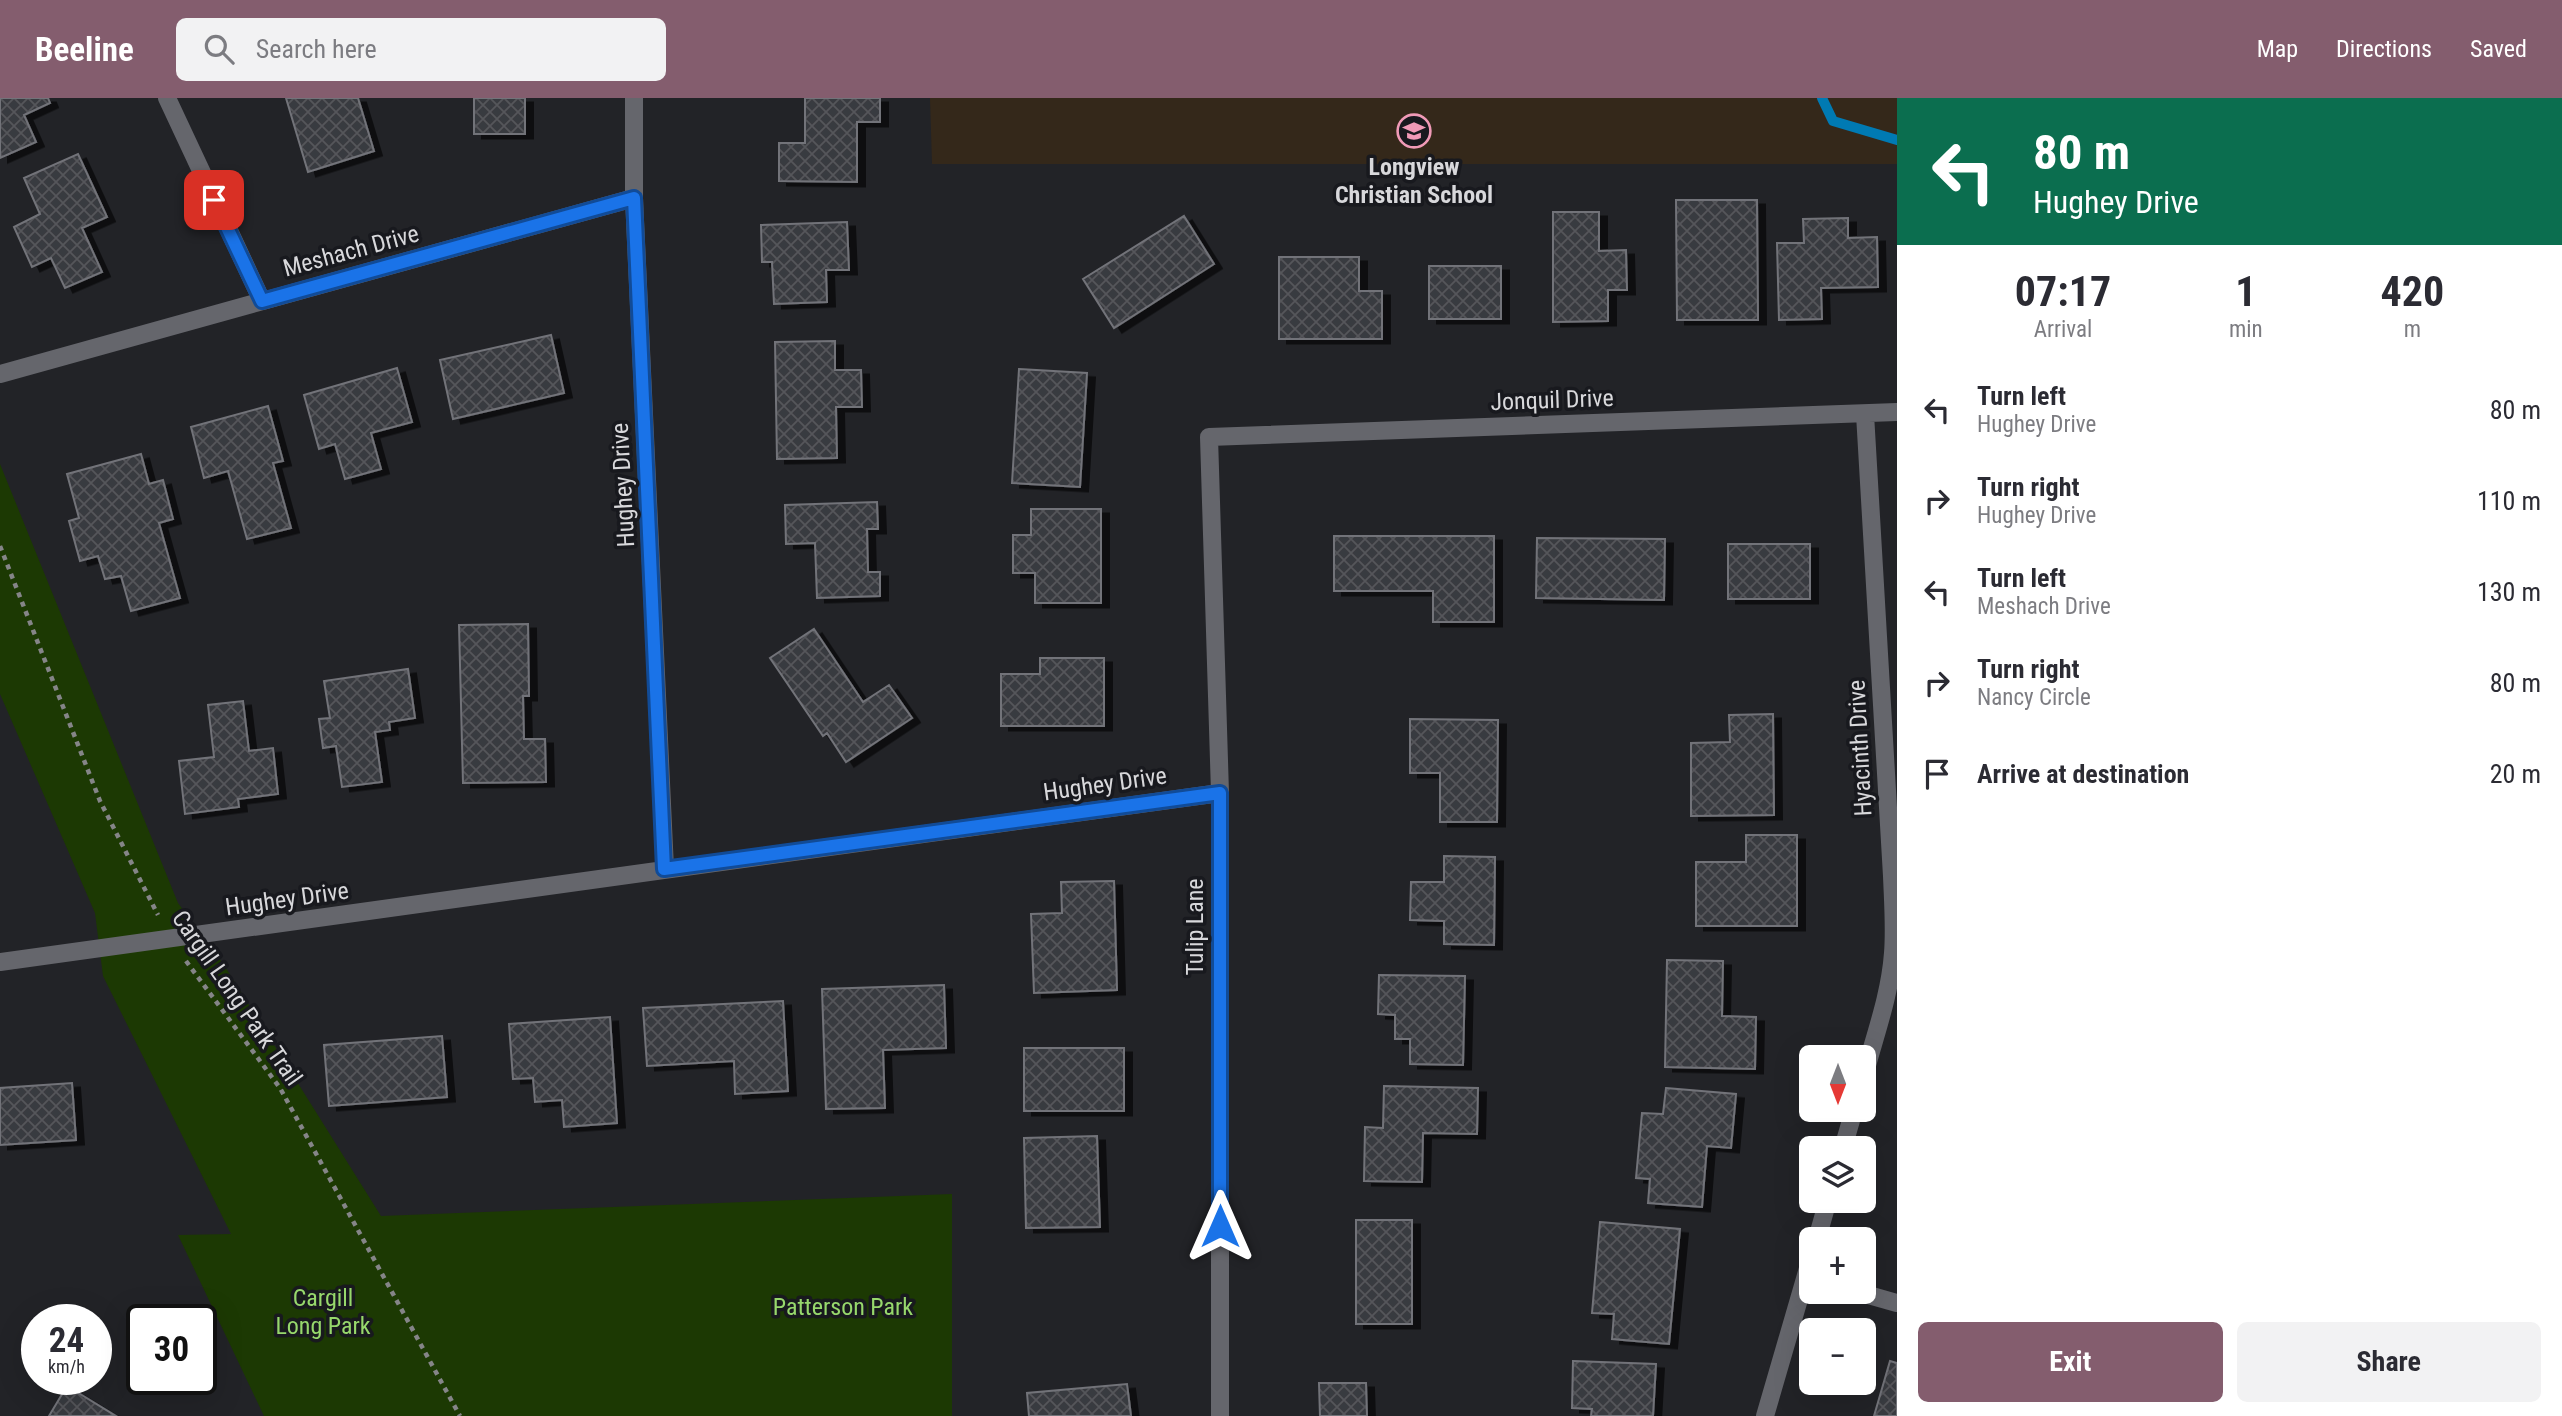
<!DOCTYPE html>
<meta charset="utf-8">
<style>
:root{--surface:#fff;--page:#f2f2f3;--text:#2b2b33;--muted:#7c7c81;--accent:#845d6e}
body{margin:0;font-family:"Roboto Condensed",sans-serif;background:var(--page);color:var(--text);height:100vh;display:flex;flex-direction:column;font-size:26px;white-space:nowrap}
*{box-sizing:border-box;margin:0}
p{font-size:23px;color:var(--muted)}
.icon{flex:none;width:38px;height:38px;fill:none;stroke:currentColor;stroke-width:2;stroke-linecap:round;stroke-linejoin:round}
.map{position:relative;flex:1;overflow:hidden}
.drawer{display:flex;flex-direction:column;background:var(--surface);width:665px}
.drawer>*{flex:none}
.guide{background:#0b6e4f;color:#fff;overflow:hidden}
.needle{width:46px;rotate:180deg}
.controls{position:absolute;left:1799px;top:947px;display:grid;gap:14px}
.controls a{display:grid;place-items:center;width:77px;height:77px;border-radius:10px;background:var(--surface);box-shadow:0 7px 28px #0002;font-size:35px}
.speed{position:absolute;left:21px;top:1206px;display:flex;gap:14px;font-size:35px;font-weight:700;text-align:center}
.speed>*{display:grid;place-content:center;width:91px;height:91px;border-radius:50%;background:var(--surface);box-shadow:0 7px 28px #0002;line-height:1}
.speed small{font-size:18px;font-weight:400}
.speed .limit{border:4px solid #111;border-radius:10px;background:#fff;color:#111}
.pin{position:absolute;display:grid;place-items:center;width:60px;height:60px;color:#fff;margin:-30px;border-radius:14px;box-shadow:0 4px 10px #0006}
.me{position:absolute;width:77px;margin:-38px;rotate:0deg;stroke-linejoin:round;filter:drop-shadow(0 0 5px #0008)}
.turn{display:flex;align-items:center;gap:24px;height:147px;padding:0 21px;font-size:32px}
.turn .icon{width:91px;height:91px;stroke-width:2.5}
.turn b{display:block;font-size:49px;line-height:60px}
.eta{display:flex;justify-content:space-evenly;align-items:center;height:119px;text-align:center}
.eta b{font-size:42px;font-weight:700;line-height:49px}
.button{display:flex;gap:14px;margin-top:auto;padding:14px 21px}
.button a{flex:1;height:80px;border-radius:10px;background:var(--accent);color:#fff;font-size:28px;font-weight:700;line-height:80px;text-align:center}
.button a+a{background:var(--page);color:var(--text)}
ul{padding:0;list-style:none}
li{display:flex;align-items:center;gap:21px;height:91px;padding:0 21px}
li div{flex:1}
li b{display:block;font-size:26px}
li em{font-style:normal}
header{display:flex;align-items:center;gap:42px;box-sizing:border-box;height:98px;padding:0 35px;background:var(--accent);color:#fff}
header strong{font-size:33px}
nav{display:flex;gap:38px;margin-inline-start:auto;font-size:24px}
.search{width:490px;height:63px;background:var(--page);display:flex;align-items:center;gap:18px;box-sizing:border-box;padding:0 24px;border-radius:10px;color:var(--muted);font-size:26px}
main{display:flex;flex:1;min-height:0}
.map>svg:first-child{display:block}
</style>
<header>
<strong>Beeline</strong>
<div class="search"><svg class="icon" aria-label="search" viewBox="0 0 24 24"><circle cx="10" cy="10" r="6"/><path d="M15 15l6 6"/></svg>Search here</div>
<nav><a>Map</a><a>Directions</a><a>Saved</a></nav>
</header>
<main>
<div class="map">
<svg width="1897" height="1318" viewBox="0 0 1897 1318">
<defs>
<pattern id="building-cross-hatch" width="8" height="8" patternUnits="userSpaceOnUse" patternTransform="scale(1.75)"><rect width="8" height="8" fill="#393a3f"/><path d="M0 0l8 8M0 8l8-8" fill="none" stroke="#55565a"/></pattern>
<filter id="shadow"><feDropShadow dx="8" dy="4.5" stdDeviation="0" flood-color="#0009"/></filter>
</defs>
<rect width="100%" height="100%" fill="#222327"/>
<path fill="#34281a" d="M930,0H1897V66H932Z"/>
<path fill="#1c3903" d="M0,366L178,805L224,867L381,1118L952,1096V1318H264L178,1137L231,1136L103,878L95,815L0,596Z"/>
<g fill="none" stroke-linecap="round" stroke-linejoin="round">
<path stroke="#007ab3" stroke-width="10" d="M1822,0L1833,23L1897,42"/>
</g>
<path fill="url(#building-cross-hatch)" stroke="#727379" stroke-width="2" filter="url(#shadow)" d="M0,0H48L50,5L24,17L36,44L0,60Z
M286,0H358L374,53L308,74Z
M474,0H525V36H474Z
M805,0H880V24H857V84L779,83V45H805Z
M78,56L107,119L82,130L102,174L65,190L51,160L32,169L14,129L40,116L24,80Z
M1676,102H1757L1758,222H1677Z
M1553,114H1599V153L1626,152L1627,192H1608V223L1553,224Z
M1184,118L1214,166L1114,230L1083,181Z
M1848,120V140L1877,139L1878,189L1821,190L1822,221L1779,222L1777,145H1804L1803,121Z
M847,124L849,172H826L827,204L774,206L772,164H762L761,127Z
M1279,159H1359V193H1382V241H1279Z
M1429,168H1501V221H1429Z
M551,237L564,295L453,321L440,262Z
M835,243V272H861L862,309H836L837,360L777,361L775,244Z
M397,270L412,324L371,335L381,371L345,381L335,346L319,351L304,297Z
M1019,271L1087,275L1080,389L1012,385Z
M268,308L283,363L273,365L291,430L247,441L228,373L204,380L191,329Z
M141,356L149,386L163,382L173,421L159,425L180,500L131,513L121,478L105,481L98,458L80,463L69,423L79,420L67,376Z
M877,404L878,431H867L868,474H880V498L817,500L815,445L786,446L785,407Z
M1031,411H1101V505H1035V475H1013V437H1031Z
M1334,438H1494V524H1433V493H1334Z
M1537,440L1665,441L1664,502L1536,500Z
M1728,446H1810V501H1728Z
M528,526L529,598H523L524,641H545L546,684L463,685L459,527Z
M814,531L863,604L889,587L912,620L846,664L827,635L823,638L770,560Z
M1040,560H1104V628H1001V576H1040Z
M408,571L415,620L389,624L390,632L375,634L382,684L342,689L336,648L323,650L319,621L330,620L324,583Z
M243,603L249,653L273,650L278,696L238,701L239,709L185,716L179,663L214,659L208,607Z
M1773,616L1774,717L1691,718V645L1730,644L1729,617Z
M1410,621L1498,622L1497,724H1440V675H1410Z
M1746,737H1797V828H1696V764H1746Z
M1444,758L1495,759L1494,847L1444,846V823L1410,822L1411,784H1444Z
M1114,783L1117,892L1034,895L1031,816L1062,815L1061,784Z
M1667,862L1723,863L1722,918L1756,919L1755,971L1665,969Z
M1379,877L1465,878L1463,967L1410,966V941H1395V917L1378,916Z
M944,887L946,950L883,952L885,1010L826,1011L822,891Z
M783,903L788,993L735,996L734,963L647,968L643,910Z
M610,919L617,1025L564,1029L562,1002L535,1004L533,980L513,981L509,926Z
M442,938L447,999L329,1008L324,947Z
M1024,950H1124V1013H1024Z
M72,985L76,1042L0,1047V990Z
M1384,988L1478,990L1477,1036L1423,1035L1422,1084L1364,1083L1365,1029L1383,1030Z
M1666,990L1736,996L1731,1050L1707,1048L1702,1109L1648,1105L1650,1081L1636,1080L1642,1015L1663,1016Z
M1097,1038L1100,1129L1026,1130L1024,1040Z
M1356,1122H1412V1226H1356Z
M1600,1124L1680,1131L1669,1246L1612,1241L1614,1216L1592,1215Z
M1573,1263L1656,1266L1653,1318H1591L1592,1311L1572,1310Z
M1890,1263L1897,1265V1318H1874Z
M1319,1285H1366L1367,1318H1320Z
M1127,1286L1131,1318H1029L1027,1295Z
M67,1288L116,1318H49Z"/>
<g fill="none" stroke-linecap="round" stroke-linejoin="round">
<path stroke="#858588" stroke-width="4.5" stroke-dasharray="5 5" stroke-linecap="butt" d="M0,448L100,703L158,817
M186,863L280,990L460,1318"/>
<path stroke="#65666c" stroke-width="18" d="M167,0L262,203
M634,0V100L665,771
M0,276L634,100
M0,864L1220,695
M1864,978C1875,937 1890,897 1893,855C1895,830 1893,804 1892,778L1865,316
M1843,1050L1854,1012
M1817,1141L1828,1102
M1858,1194L1897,1205
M1220,1318V695L1209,339L1897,314
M1765,1318L1811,1160"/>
</g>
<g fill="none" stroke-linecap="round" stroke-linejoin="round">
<defs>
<path id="route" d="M214,102L262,203L634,100L664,771L1220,695V1128"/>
</defs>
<use href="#route" stroke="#114b97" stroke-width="18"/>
<use href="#route" stroke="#1a73e8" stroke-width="12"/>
</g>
<defs>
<symbol id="school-ring" viewBox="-11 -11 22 22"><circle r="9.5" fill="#18191e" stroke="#f09ab7" stroke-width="1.5"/><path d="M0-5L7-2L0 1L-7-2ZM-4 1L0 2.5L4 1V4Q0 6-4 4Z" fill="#f09ab7"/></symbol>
</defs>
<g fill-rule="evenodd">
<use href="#school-ring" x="1395" y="14" width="38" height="38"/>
</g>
<g text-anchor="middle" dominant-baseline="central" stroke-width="7" stroke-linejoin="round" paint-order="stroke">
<g font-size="24" font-weight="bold" fill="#d8d8db" stroke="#18191e">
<text x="1414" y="69">Longview<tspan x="1414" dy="28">Christian School</tspan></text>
</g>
<g font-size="24" fill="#d8d8db" stroke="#18191e">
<text transform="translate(351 153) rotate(-15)">Meshach Drive</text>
<text transform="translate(1552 302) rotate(-2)">Jonquil Drive</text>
<text transform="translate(623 387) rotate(-93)">Hughey Drive</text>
<text transform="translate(1860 650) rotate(-93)">Hyacinth Drive</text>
<text transform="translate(1105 686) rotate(-8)">Hughey Drive</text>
<text transform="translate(287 801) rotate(-8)">Hughey Drive</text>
<text transform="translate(1195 829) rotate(-90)">Tulip Lane</text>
<text transform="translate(237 900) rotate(55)">Cargill Long Park Trail</text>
</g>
<g font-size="24" fill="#97d86c" stroke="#18191e">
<text x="323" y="1200">Cargill<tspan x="323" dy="28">Long Park</tspan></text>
<text x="843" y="1209">Patterson Park</text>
</g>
</g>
</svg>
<div class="controls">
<a><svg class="needle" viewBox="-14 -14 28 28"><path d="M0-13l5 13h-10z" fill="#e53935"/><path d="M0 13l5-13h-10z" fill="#7c7c81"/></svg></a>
<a><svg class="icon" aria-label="layers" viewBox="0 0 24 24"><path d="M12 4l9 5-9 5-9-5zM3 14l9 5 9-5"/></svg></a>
<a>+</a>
<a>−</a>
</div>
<div class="speed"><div>24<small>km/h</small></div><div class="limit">30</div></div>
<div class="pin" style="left:214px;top:102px;background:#d93025"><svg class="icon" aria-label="arrive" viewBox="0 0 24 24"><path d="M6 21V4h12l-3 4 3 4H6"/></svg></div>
<svg class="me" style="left:1220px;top:1128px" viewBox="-20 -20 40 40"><path d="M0-17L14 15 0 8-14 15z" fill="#1a73e8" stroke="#fff" stroke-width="4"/></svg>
</div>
<section class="drawer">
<div class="guide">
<div class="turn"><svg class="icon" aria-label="left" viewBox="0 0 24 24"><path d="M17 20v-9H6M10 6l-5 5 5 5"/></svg><div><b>80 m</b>Hughey Drive</div></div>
</div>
<div class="eta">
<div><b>07:17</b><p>Arrival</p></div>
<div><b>1</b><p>min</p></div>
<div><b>420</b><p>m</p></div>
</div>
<ul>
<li><svg class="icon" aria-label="left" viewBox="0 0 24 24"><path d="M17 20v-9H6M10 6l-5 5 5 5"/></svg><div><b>Turn left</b><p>Hughey Drive</p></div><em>80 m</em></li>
<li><svg class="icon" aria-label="right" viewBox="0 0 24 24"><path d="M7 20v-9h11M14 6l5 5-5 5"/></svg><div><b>Turn right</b><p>Hughey Drive</p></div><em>110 m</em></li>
<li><svg class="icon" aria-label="left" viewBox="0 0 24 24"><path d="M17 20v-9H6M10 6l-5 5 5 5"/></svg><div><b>Turn left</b><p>Meshach Drive</p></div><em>130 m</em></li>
<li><svg class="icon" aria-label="right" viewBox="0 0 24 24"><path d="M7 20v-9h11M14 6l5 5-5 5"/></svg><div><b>Turn right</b><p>Nancy Circle</p></div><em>80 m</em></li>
<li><svg class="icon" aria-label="arrive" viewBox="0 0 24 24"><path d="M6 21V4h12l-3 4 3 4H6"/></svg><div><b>Arrive at destination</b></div><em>20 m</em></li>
</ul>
<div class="button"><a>Exit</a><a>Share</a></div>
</section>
</main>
